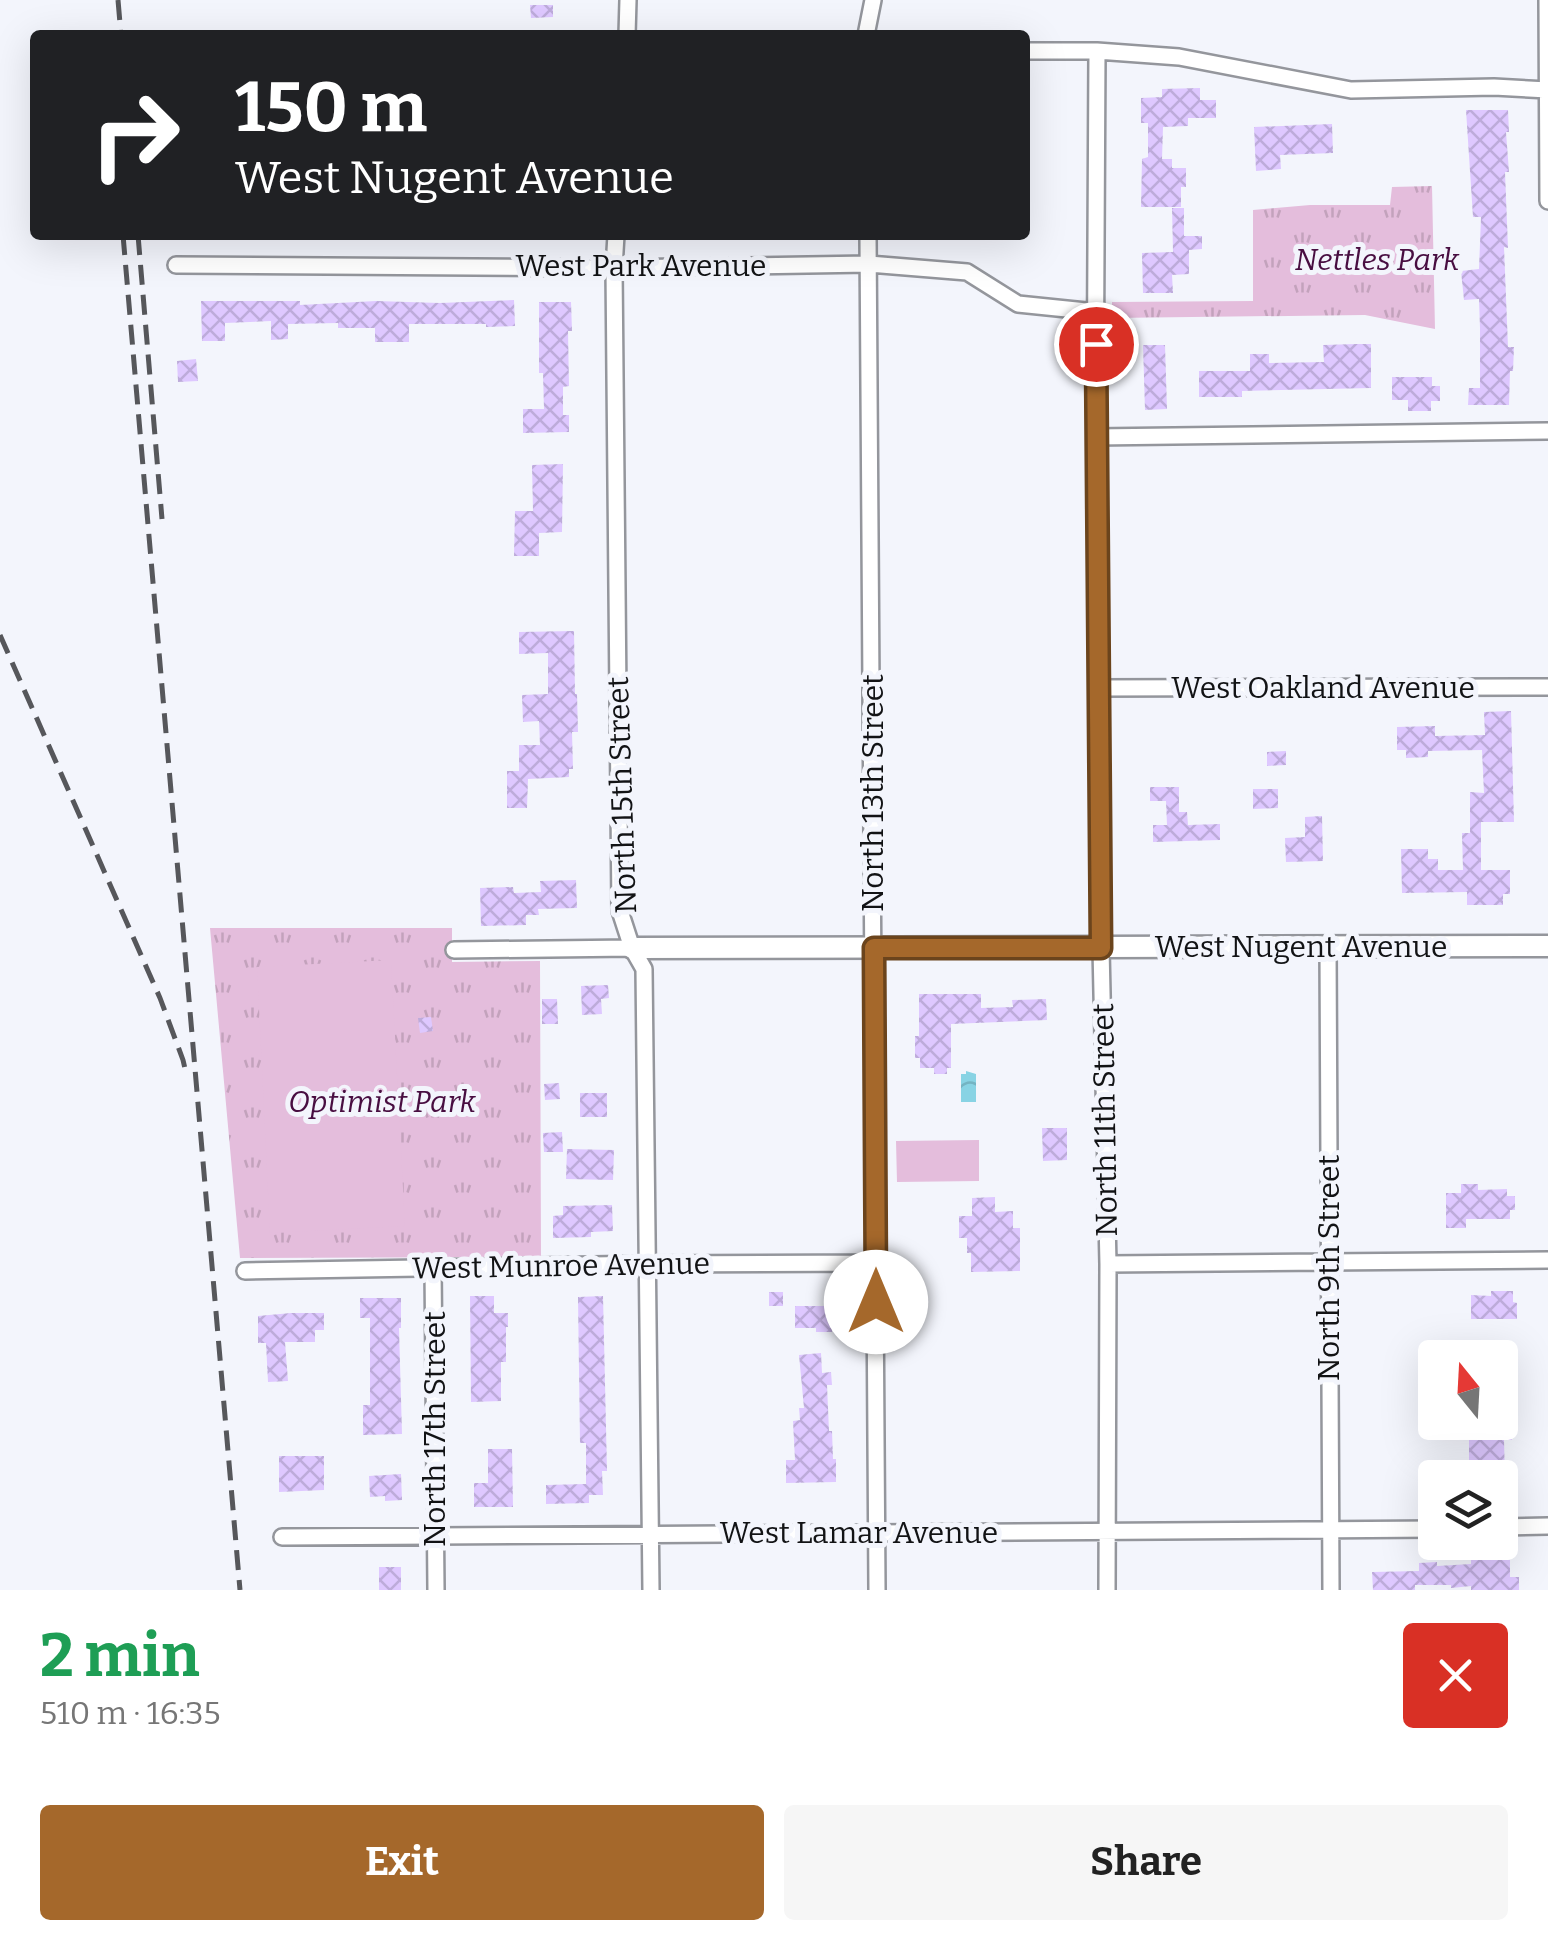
<!DOCTYPE html>
<meta charset="utf-8">
<style>
:root{--surface:#fff;--page:#f6f6f6;--text:#222;--muted:#767676;--accent:#a5682b}
body{margin:0;font-family:Bitter,serif;background:var(--page);color:var(--text);height:100vh;display:flex;flex-direction:column;font-size:38px;white-space:nowrap}
*{box-sizing:border-box;margin:0}
p{font-size:32px;color:var(--muted)}
.icon{flex:none;width:55px;height:55px;fill:none;stroke:currentColor;stroke-width:2;stroke-linecap:round;stroke-linejoin:round}
.map{position:relative;height:1590px;overflow:hidden}
.drawer{display:flex;flex-direction:column;background:var(--surface);flex:1}
.drawer>*{flex:none}
.top-card{position:absolute;left:30px;top:30px;width:1000px;height:210px;border-radius:10px;box-shadow:0 10px 40px #0002;background:#202124;color:#fff;overflow:hidden}
.needle{width:65px;rotate:342deg}
.fabs{position:absolute;left:1418px;top:1340px;display:grid;gap:20px}
.fabs a{display:grid;place-items:center;width:100px;height:100px;border-radius:10px;background:var(--surface);box-shadow:0 10px 40px #0002;font-size:50px}
.pin{position:absolute;display:grid;place-items:center;width:85px;height:85px;color:#fff;margin:-42px;border:5px solid #fff;border-radius:50%;box-shadow:0 2px 10px #0007}
.me{position:absolute;width:110px;margin:-55px;rotate:0deg;stroke-linejoin:round;filter:drop-shadow(0 0 8px #0008)}
.turn{display:flex;align-items:center;gap:35px;height:210px;padding:0 40px;font-size:45px}
.turn .icon{width:130px;height:130px;stroke-width:2.5}
.turn b{display:block;font-size:70px;line-height:85px}
.round{display:grid;place-items:center;flex:none;width:105px;height:105px;border-radius:10px;background:var(--page)}
.summary{display:flex;align-items:center;justify-content:space-between;height:170px;padding:0 40px}
h1{font-size:60px;font-weight:700;line-height:75px;color:#1e9e55}
.action{display:flex;gap:20px;margin-top:auto;padding:20px 40px}
.action a{flex:1;height:115px;border-radius:10px;background:var(--accent);color:#fff;font-size:40px;font-weight:700;line-height:115px;text-align:center}
.action a+a{background:var(--page);color:var(--text)}
.map>svg:first-child{display:block}
</style>
<div class="map">
<svg width="1548" height="1590" viewBox="0 0 1548 1590">
<defs>
<pattern id="park-tufts" width="24" height="20" patternUnits="userSpaceOnUse" patternTransform="scale(2.5)"><rect width="24" height="20" fill="#e4bddc"/><path d="M3 7l-1-3M5 7V3M7 7l1-3M15 17l-1-3M17 17v-4M19 17l1-3" fill="none" stroke="#c3a2bc"/></pattern>
<pattern id="water-waves" width="16" height="10" patternUnits="userSpaceOnUse" patternTransform="scale(2.5)"><rect width="16" height="10" fill="#88d3e4"/><path d="M0 5q4-4 8 0t8 0" fill="none" stroke="#74b4c3"/></pattern>
<pattern id="building-cross-hatch" width="8" height="8" patternUnits="userSpaceOnUse" patternTransform="scale(2.5)"><rect width="8" height="8" fill="#dec8ff"/><path d="M0 0l8 8M0 8l8-8" fill="none" stroke="#bdabda"/></pattern>
</defs>
<rect width="100%" height="100%" fill="#f3f5fc"/>
<path fill="url(#park-tufts)" d="M1432,186L1435,329L1365,315L1112,318V302L1253,301V210L1310,205H1390L1392,187Z
M210,928H452V962L540,961L541,1257L240,1258Z"/>
<path fill="#e4bddc" d="M391,960L405,1226L270,1233L257,967Z
M979,1140V1181L897,1182L896,1141Z"/>
<path fill="url(#water-waves)" d="M966,1071L976,1074V1102H961V1074H966Z"/>
<path fill="url(#building-cross-hatch)" d="M530,5H553V17L531,18Z
M1200,88V100H1216V118H1188V126L1163,127L1162,159H1172V168H1186V187H1181V207H1141L1142,159L1148,157V123H1141V98L1162,97V89Z
M1466,110H1508L1509,132H1506L1509,172H1505L1508,248L1504,247L1508,347H1514L1513,371H1510L1509,405H1468L1469,388H1480V328L1479,299L1464,300L1461,271L1479,269L1481,217H1473Z
M1332,124L1333,153L1280,155L1281,169L1256,171L1254,127Z
M1172,208H1184V236H1202V249L1189,250V274L1172,275L1173,293H1143L1142,253L1173,252Z
M514,300L515,326L486,327V324H409V342H375V328H338V323L288,324V339L271,340V321L225,323V341H202L201,301H300V305L376,301L440,303Z
M539,302H571L572,331H568L569,386L563,387V415H569V432L523,433V409H544L543,373H539Z
M1356,344H1371V388L1242,391V397H1199V371H1250V354H1269V363L1324,362L1323,345Z
M1143,345H1165L1167,409L1145,410Z
M196,359L198,381L178,382L177,361Z
M1392,377H1432V386H1440V401H1431V411H1408V400H1392Z
M563,464L562,532L539,533V556H514L515,511H533L532,465Z
M574,631L575,694H577L578,732H572L573,769H569V777L528,779L527,808H507V771H519V745H540L539,721L523,722L522,695L548,694V653L519,654V632Z
M1511,711L1514,822H1481V870H1510V894H1503V905H1467V892L1402,893L1401,849H1428V859H1438V870H1463L1462,833H1470V792L1484,793L1482,750L1428,751V757L1406,758V750H1397V727L1435,726V736L1485,735L1484,712Z
M1286,751V765L1267,766V752Z
M1150,787H1179V812H1187L1188,825L1220,824V840L1153,842V825H1167L1166,801H1150Z
M1253,789H1278V808L1253,809Z
M1322,816L1323,861L1286,862L1285,838L1305,837V817Z
M576,880L577,908L538,909L539,915H526V925L481,926L480,888L513,887L514,893L541,892L540,881Z
M608,985L609,998L601,999L602,1014L582,1015L581,986Z
M919,994H981V1008L1013,1007L1012,1000L1046,999L1047,1020L951,1024V1068H947V1074H934V1068H920V1058H915V1036H919Z
M542,999H557L558,1024H542Z
M431,1017L433,1031L420,1033L418,1018Z
M559,1083L560,1099L545,1100L544,1084Z
M580,1093H607V1117H580Z
M1042,1128H1067V1160L1043,1161Z
M562,1132L563,1152H544L543,1133Z
M567,1149L614,1150L613,1180L566,1179Z
M1461,1184H1478V1190L1507,1189V1196H1515V1210H1510V1219H1466V1228H1446V1193H1461Z
M995,1197V1212L1013,1211V1228H1020V1271L971,1272V1253H967V1238H959V1216H972V1198Z
M612,1205L613,1231L591,1232V1237L553,1238V1216L563,1215V1206Z
M1491,1291H1513V1302L1517,1303V1319H1471V1295L1491,1296Z
M769,1292H783V1306H769Z
M470,1296H494V1313H508V1327H506V1362H501V1401L471,1402Z
M603,1296L607,1471H602L603,1495H589V1503L546,1504V1485L586,1484V1443H580L578,1297Z
M360,1298H401V1328H399L402,1434L363,1435V1405H370V1318H360Z
M795,1306H832V1332H816V1328H795Z
M291,1313H324V1330H315V1342H285L288,1381L268,1382L266,1343H258V1316Z
M821,1353L822,1373L831,1372L832,1385H827L829,1431H832L833,1459H836V1482L786,1483V1460H795L793,1421L800,1420L799,1408H804L799,1355Z
M1511,1420L1512,1440H1504L1505,1478H1469V1422Z
M488,1449H512L513,1507H474V1483H488Z
M279,1456H324V1490L279,1492Z
M401,1474L402,1500L385,1501V1496L370,1497L369,1476Z
M1471,1560H1510V1577H1519V1590H1471V1586L1451,1588V1585H1415V1590H1373L1372,1572L1419,1571V1563L1437,1562V1566L1471,1564Z
M379,1567H401V1590H379Z"/>
<g fill="none" stroke-linecap="round" stroke-linejoin="round">
<defs>
<path id="street" d="M1547,0L1548,201
M627,35L628,0
M866,35L873,0
M1025,51H1097L1179,57L1351,90L1494,87L1548,90
M1097,51L1095,437L1101,948L1108,1264L1107,1590
M616,235L614,268L620,911L632,948L644,969L651,1590
M868,235L877,1590
M176,265L614,268L869,264L967,272L1018,304L1096,312
M1095,437L1548,431
M1098,688L1548,687
M1328,947L1331,1590
M454,950L632,948
M1108,1264L1548,1260
M433,1267L436,1590
M245,1271L649,1264L877,1263
M1500,1527L1548,1526
M282,1537L1435,1529"/>
<path id="secondary" d="M632,948L1548,946"/>
</defs>
<use href="#street" stroke="#94969c" stroke-width="20"/>
<use href="#secondary" stroke="#94969c" stroke-width="25"/>
<use href="#street" stroke="#fff" stroke-width="15"/>
<use href="#secondary" stroke="#fff" stroke-width="20"/>
<path stroke="#56575b" stroke-width="5" stroke-dasharray="20 10" stroke-linecap="butt" d="M118,0L121,35
M123,235L240,1590
M138,235L162,519
M0,635L160,998L183,1060L186,1073"/>
</g>
<g fill="none" stroke-linecap="round" stroke-linejoin="round">
<defs>
<path id="route" d="M876,1302L874,948H1101L1096,344"/>
</defs>
<use href="#route" stroke="#6b441c" stroke-width="25"/>
<use href="#route" stroke="#a5682b" stroke-width="18"/>
</g>
<g text-anchor="middle" dominant-baseline="central" stroke-width="10" stroke-linejoin="round" paint-order="stroke">
<g font-size="30" font-style="italic" fill="#480e41" stroke="#f3f5fc">
<text x="1377" y="260">Nettles Park</text>
<text x="382" y="1102">Optimist Park</text>
</g>
<g font-size="30" fill="#121315" stroke="#f3f5fc">
<text x="641" y="266">West Park Avenue</text>
<text x="1323" y="688">West Oakland Avenue</text>
<text transform="translate(873 793) rotate(-90)">North 13th Street</text>
<text transform="translate(622 795) rotate(-92)">North 15th Street</text>
<text x="1301" y="947">West Nugent Avenue</text>
<text transform="translate(1105 1120) rotate(-91)">North 11th Street</text>
<text transform="translate(561 1266) rotate(-1)">West Munroe Avenue</text>
<text transform="translate(1329 1268) rotate(-90)">North 9th Street</text>
<text transform="translate(435 1429) rotate(-90)">North 17th Street</text>
<text x="859" y="1533">West Lamar Avenue</text>
</g>
</g>
</svg>
<div class="fabs">
<a><svg class="needle" viewBox="-14 -14 28 28"><path d="M0-13l5 13h-10z" fill="#e53935"/><path d="M0 13l5-13h-10z" fill="#767676"/></svg></a>
<a><svg class="icon" aria-label="layers" viewBox="0 0 24 24"><path d="M12 4l9 5-9 5-9-5zM3 14l9 5 9-5"/></svg></a>
</div>
<div class="pin" style="left:1096px;top:344px;background:#d93025"><svg class="icon" aria-label="arrive" viewBox="0 0 24 24"><path d="M6 21V4h12l-3 4 3 4H6"/></svg></div>
<svg class="me" style="left:876px;top:1302px" viewBox="-20 -20 40 40"><circle r="19" fill="#fff"/><path d="M0-13L10 11 0 6-10 11z" fill="#a5682b"/></svg>
<div class="top-card">
<div class="turn"><svg class="icon" aria-label="right" viewBox="0 0 24 24"><path d="M7 20v-9h11M14 6l5 5-5 5"/></svg><div><b>150 m</b>West Nugent Avenue</div></div>
</div>
</div>
<section class="drawer">
<div class="summary"><div><h1>2 min</h1><p>510 m · 16:35</p></div><a class="round" style="background:#d93025;color:#fff"><svg class="icon" aria-label="close" viewBox="0 0 24 24"><path d="M6 6l12 12M18 6L6 18"/></svg></a></div>
<div class="action"><a>Exit</a><a>Share</a></div>
</section>
